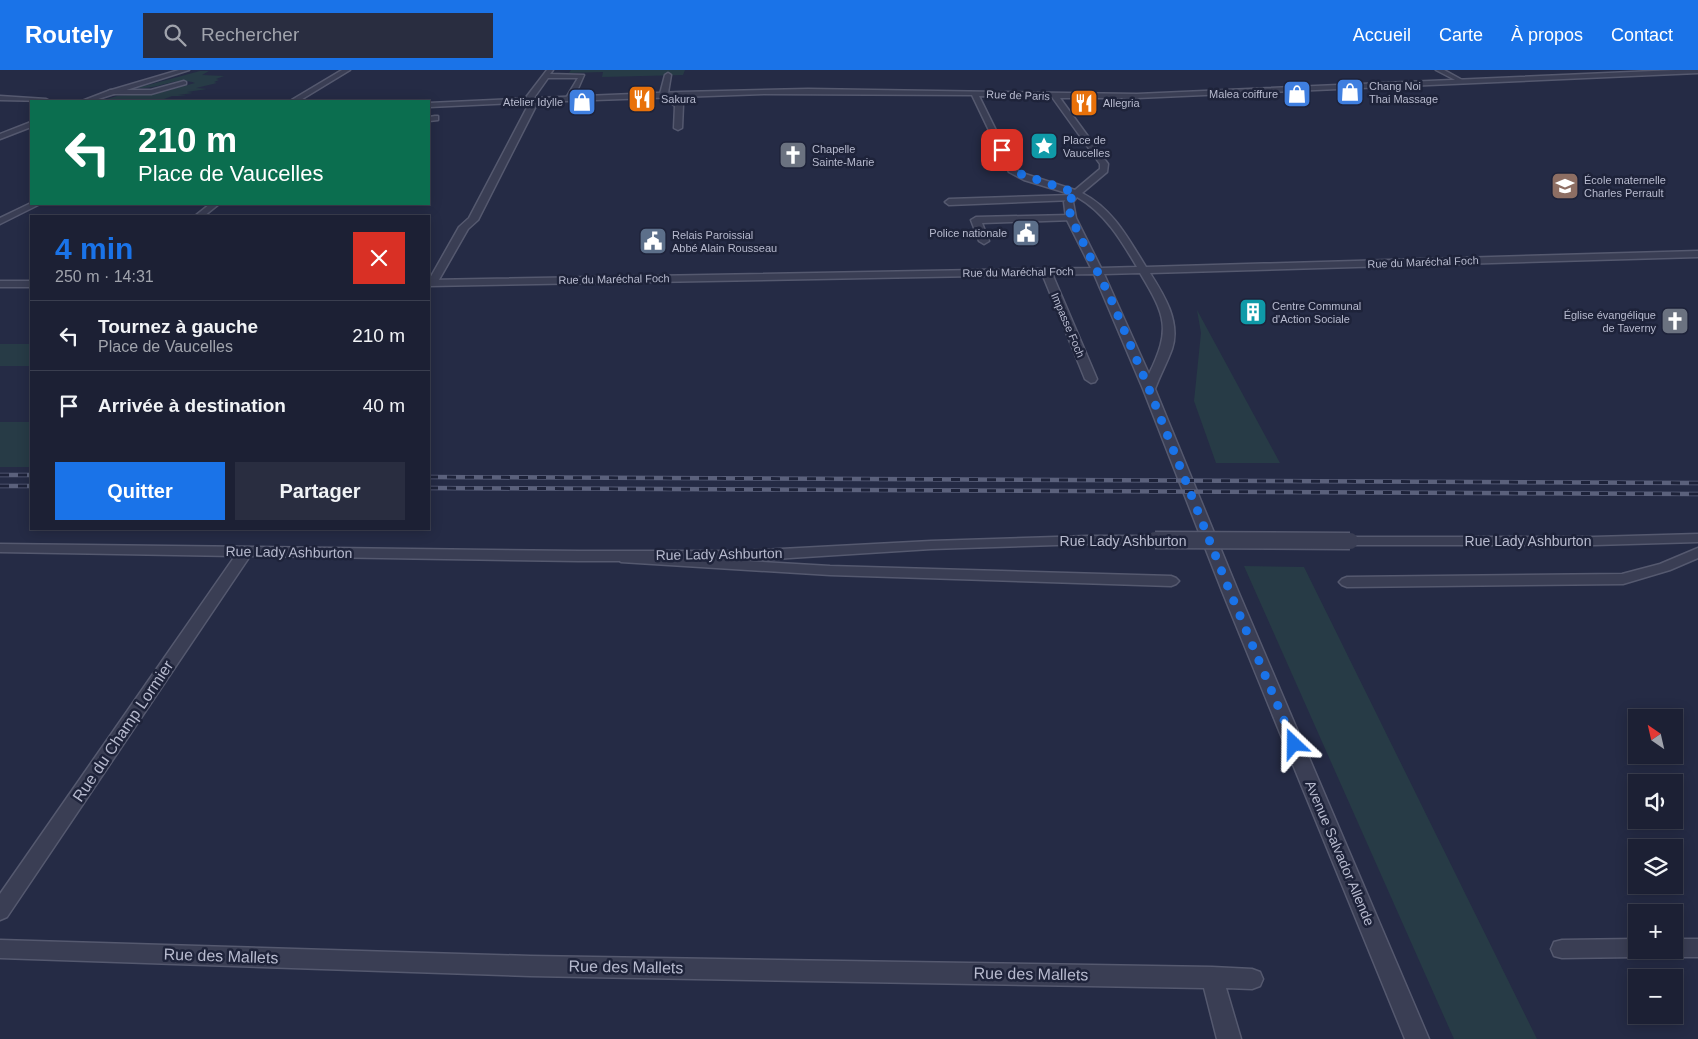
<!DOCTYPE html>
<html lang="fr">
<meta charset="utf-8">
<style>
:root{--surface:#1c2034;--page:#292d40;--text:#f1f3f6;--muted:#a0a3ac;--line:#3a3e4f;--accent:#1a73e8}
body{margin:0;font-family:Helvetica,sans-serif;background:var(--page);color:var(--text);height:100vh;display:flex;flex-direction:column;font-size:19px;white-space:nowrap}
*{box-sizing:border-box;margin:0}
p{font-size:16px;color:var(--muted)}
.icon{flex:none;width:28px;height:28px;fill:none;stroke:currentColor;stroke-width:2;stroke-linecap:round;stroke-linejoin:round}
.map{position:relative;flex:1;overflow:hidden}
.drawer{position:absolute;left:30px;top:145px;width:400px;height:315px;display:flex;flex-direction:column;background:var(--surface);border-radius:0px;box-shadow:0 2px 12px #0003,0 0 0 1px var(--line)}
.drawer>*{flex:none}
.guide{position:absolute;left:30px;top:30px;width:400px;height:105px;border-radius:0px;box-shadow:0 2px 12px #0003,0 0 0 1px var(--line);background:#0b6e4f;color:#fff;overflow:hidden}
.needle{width:32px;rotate:326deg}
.buttons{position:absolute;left:1628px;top:639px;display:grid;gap:10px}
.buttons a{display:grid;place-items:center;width:55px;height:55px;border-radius:0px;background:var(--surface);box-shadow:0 2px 12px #0003,0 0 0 1px var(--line);font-size:25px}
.pin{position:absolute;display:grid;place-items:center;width:42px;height:42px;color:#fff;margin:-21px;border-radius:10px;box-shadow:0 2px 8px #0006}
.me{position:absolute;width:55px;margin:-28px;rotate:337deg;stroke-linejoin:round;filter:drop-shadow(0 0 4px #0008)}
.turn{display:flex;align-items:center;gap:18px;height:105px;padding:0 25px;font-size:22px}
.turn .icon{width:65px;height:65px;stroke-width:2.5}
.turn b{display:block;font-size:35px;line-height:42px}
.round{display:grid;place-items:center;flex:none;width:52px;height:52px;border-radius:0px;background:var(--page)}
.headline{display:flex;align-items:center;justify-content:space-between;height:85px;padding:0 25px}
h1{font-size:30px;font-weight:700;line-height:38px;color:var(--accent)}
.action{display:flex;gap:10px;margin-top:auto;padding:10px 25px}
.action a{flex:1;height:58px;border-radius:0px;background:var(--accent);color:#fff;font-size:20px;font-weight:700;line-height:58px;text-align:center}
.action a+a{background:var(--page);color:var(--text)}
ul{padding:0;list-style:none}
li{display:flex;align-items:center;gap:15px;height:70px;padding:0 25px;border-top:1px solid var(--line)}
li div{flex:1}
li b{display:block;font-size:19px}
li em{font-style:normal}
header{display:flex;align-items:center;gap:30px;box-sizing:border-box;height:70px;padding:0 25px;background:var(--accent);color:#fff}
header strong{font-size:24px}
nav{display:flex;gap:28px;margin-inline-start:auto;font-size:18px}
.search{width:350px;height:45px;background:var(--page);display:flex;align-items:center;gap:12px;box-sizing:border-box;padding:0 18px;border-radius:0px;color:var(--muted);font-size:19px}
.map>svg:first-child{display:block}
</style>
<header>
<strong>Routely</strong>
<div class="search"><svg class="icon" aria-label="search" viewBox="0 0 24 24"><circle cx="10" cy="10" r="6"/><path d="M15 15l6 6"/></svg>Rechercher</div>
<nav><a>Accueil</a><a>Carte</a><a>À propos</a><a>Contact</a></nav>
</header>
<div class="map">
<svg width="1698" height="969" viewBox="0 0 1698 969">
<rect width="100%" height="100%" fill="#252b45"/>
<path fill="#273b46" d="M571,0H685L683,5L602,7L603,2L569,3Z
M200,1H209L202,5L224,6L216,9L219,10L214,12L217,13L196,18L207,19L187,22L193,23L178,25L187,26H172L159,31H101L117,26L159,23L195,13C177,6 157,20 137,18Z
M1197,240L1280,393H1216L1194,331L1201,263Z
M0,274H31V296H0Z
M0,352H31V397H0Z
M1244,496L1304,497L1537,969H1454Z"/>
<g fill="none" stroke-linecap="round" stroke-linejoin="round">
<defs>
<path id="service" d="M547,0H553L550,4L584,5L573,30L566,28L578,8H548L531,32H525L524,30Z
M668,3L671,5L668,23L683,35L682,58L678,60L674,58L675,36L660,24L665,5Z
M184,11L186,12V14L151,24H110L107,22L110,20H151Z
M435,46H438V50L429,51V47Z
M1071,125L1074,126V130L949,135L945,132L949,129Z
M210,134H219L204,146H195Z
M1071,145L1074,146V150L982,153L989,171L984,174L979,171L971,150L976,147Z
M1698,478V488L1670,500L1623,514L1347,517L1342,515L1339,512L1342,509L1347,507L1622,504L1660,494Z
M626,484L830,496L1171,506L1176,508L1179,511L1176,514L1171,516L830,505L621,492L618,489L621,486Z"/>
<path id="pedestrian" d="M342,0H350L299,31H290Z"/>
<path id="minor" d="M179,0H189L92,31H82L108,21Z
M1436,0H1444L1464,11L1459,12Z
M0,26L46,29L50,31L0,30Z
M532,28L539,30L478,150L468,159L436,215H429V210L459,157L469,148Z
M513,29H516V33L429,37V33Z
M31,52V57L0,69V64Z
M31,133L40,134L0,154V148Z
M1046,198L1051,201L1097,309L1095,312L1091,313L1085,309L1041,201Z
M1698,464V472L1594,475H1350L1345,474L1343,471L1345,468L1350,467H1594Z
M1088,466H1155L1160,467L1162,470L1160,473L1155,474H1088L931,479L741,491H579L250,486L7,847L0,850V824L235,486L0,482V474L579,481H741L931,471Z
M1636,869V880H1646L1644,885L1636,887L1562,888L1554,886L1551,879L1554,872L1562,870Z
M1674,869H1698V887H1674L1666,885L1664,880H1674Z
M0,870L530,886L1212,897L1252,899L1260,902L1263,909L1260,916L1252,919L1226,918L1241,969H1217L1204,918L530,906L0,888Z"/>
<path id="tertiary" d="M1676,0H1698V3L1137,28H1060L1108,94L1107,102L1082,123C1113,139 1128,168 1146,197L1698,181V187L1150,203C1164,225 1181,252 1172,279C1167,293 1160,305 1155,319L1238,521L1429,969H1405L1222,521L1143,319L1094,204L429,216V210L1091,198L1066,148L1064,132L1070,124L1024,110L1009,102L972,25L765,24L510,33V29H513L681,22L808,19L1137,24ZM979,26L1052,27L1100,94V99L1075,120L1022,103L1015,99ZM1077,127C1105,143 1121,170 1137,197L1101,198L1076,148L1073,132ZM1140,203C1166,246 1171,259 1149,304L1104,204Z
M0,211H31V217H0Z"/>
</defs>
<use href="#service" stroke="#55596f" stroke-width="3"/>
<use href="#pedestrian" stroke="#55596f" stroke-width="3"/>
<use href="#minor" stroke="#55596f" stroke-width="3"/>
<use href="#tertiary" stroke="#55596f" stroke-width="3"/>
<use href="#service" fill="#3a3e54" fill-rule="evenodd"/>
<use href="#pedestrian" fill="#3a3e54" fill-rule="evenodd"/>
<use href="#minor" fill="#3a3e54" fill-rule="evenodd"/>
<use href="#tertiary" fill="#3a3e54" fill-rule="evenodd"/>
<defs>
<path id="rail" d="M0,405H31
M429,407L1698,413
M0,416H31
M429,418L1698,424"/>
</defs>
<use href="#rail" stroke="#5b617c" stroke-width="4.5"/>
<use href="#rail" stroke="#1e233a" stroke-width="3" stroke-dasharray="9" stroke-linecap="butt"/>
<defs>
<path id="minor-bridge" d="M1155,470L1350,471"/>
</defs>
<use href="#minor-bridge" stroke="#55596f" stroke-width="19" stroke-linecap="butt"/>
<use href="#minor-bridge" stroke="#3a3e54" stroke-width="16"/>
</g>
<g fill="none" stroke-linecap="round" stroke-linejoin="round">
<path stroke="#1a73e8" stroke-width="9" stroke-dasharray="0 16.2" d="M1002,80L1015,102L1076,123L1068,132L1071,148L1111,229L1149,319L1230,522L1294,674"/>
</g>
<defs>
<symbol id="shop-square" viewBox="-11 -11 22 22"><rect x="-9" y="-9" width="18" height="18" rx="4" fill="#3f7fe0" stroke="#1e233a"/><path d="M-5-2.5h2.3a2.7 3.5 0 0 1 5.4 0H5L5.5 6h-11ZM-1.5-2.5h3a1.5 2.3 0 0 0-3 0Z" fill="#fff"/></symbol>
<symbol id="restaurant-square" viewBox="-11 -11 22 22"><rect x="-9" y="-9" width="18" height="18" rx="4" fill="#e8710a" stroke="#1e233a"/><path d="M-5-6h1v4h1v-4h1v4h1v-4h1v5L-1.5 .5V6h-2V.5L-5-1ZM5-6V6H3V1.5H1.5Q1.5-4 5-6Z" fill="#fff"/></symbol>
<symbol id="sight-square" viewBox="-11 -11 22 22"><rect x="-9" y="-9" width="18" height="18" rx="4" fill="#0f9aa8" stroke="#1e233a"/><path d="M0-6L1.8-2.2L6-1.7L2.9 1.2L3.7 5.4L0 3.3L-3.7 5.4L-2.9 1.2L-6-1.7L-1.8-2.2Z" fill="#fff"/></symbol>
<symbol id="church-square" viewBox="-11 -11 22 22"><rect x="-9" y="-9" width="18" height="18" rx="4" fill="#6b7280" stroke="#1e233a"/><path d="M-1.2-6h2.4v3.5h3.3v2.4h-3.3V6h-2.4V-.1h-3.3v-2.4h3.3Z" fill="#fff"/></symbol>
<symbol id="school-square" viewBox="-11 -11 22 22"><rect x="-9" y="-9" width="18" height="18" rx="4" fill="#8d6e63" stroke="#1e233a"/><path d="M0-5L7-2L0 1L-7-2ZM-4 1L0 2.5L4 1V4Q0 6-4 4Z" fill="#fff"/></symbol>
<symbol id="civic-square" viewBox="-11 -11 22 22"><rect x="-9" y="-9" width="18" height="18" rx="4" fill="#5c6f8a" stroke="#1e233a"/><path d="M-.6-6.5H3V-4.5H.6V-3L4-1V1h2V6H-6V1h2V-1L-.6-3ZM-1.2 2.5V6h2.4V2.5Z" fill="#fff"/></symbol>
<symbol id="building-square" viewBox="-11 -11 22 22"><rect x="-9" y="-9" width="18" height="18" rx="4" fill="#0f9aa8" stroke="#1e233a"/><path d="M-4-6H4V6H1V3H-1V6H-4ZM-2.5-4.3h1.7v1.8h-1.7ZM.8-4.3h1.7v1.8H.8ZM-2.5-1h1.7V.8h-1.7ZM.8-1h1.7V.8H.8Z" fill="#fff"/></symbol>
</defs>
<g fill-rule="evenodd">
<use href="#shop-square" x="1334" y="6" width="32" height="32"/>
<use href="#shop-square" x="1281" y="8" width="32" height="32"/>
<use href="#restaurant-square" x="626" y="13" width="32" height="32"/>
<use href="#shop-square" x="566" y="16" width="32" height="32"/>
<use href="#restaurant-square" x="1068" y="17" width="32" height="32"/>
<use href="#sight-square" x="1028" y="60" width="32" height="32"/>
<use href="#church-square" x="777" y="69" width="32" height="32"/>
<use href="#school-square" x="1549" y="100" width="32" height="32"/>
<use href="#civic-square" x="1010" y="147" width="32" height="32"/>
<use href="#civic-square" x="637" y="155" width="32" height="32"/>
<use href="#building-square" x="1237" y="226" width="32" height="32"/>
<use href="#church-square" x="1659" y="235" width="32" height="32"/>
</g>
<g text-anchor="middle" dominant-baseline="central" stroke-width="5" stroke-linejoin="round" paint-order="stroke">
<g font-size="11" fill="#b7bace" stroke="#1e233a" text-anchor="start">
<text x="1369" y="16">Chang Noi<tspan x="1369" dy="13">Thai Massage</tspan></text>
<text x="1278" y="24" text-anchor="end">Malea coiffure</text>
<text x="661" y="29">Sakura</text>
<text x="563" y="32" text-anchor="end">Atelier Idylle</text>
<text x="1103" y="33">Allegria</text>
<text x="1063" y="70">Place de<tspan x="1063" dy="13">Vaucelles</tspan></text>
<text x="812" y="79">Chapelle<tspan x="812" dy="13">Sainte-Marie</tspan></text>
<text x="1584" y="110">École maternelle<tspan x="1584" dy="13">Charles Perrault</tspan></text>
<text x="1007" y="163" text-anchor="end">Police nationale</text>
<text x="672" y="165">Relais Paroissial<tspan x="672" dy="13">Abbé Alain Rousseau</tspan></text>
<text x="1272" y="236">Centre Communal<tspan x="1272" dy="13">d'Action Sociale</tspan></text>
<text x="1656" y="245" text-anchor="end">Église évangélique<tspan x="1656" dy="13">de Taverny</tspan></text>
</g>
<g font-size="11" fill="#b7bace" stroke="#1e233a">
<text transform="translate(1018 25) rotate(2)">Rue de Paris</text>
<text transform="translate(1423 192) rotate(-2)">Rue du Maréchal Foch</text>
<text transform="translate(1018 202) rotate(-1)">Rue du Maréchal Foch</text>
<text transform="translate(614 209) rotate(-1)">Rue du Maréchal Foch</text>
<text transform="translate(1068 255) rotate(67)">Impasse Foch</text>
</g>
<g font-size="14" fill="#b7bace" stroke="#1e233a">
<text x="1123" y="471">Rue Lady Ashburton</text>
<text x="1528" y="471">Rue Lady Ashburton</text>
<text transform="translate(289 482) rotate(1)">Rue Lady Ashburton</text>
<text transform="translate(719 484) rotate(-1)">Rue Lady Ashburton</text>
<text transform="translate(1340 783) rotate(67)">Avenue Salvador Allende</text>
</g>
<g font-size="16" fill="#b7bace" stroke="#1e233a">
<text transform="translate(123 661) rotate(-56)">Rue du Champ Lormier</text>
<text transform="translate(221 886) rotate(2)">Rue des Mallets</text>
<text transform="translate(626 897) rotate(1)">Rue des Mallets</text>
<text transform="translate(1031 904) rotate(1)">Rue des Mallets</text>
</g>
</g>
</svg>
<div class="buttons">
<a><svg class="needle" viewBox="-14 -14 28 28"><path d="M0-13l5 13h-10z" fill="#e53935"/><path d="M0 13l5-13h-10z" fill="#a0a3ac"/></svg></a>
<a><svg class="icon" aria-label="sound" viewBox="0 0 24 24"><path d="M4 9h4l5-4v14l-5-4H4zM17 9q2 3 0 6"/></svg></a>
<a><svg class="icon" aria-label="layers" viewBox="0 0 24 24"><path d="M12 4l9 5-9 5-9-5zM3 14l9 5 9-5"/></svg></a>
<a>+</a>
<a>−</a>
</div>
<div class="pin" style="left:1002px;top:80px;background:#d93025"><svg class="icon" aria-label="arrive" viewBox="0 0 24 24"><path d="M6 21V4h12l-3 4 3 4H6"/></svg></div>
<svg class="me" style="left:1294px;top:674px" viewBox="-20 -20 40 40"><path d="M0-17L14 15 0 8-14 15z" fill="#1a73e8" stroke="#fff" stroke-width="4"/></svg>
<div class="guide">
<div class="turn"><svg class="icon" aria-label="left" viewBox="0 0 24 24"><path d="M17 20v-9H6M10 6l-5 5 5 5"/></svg><div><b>210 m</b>Place de Vaucelles</div></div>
</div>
<section class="drawer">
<div class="headline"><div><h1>4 min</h1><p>250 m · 14:31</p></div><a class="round" style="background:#d93025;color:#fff"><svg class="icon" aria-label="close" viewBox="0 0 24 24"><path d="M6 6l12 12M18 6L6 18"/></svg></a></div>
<ul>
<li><svg class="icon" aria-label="left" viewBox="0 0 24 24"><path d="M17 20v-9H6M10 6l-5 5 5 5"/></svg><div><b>Tournez à gauche</b><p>Place de Vaucelles</p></div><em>210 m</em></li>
<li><svg class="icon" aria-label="arrive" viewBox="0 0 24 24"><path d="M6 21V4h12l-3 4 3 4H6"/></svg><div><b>Arrivée à destination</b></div><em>40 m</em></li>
</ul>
<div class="action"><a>Quitter</a><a>Partager</a></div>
</section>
</div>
